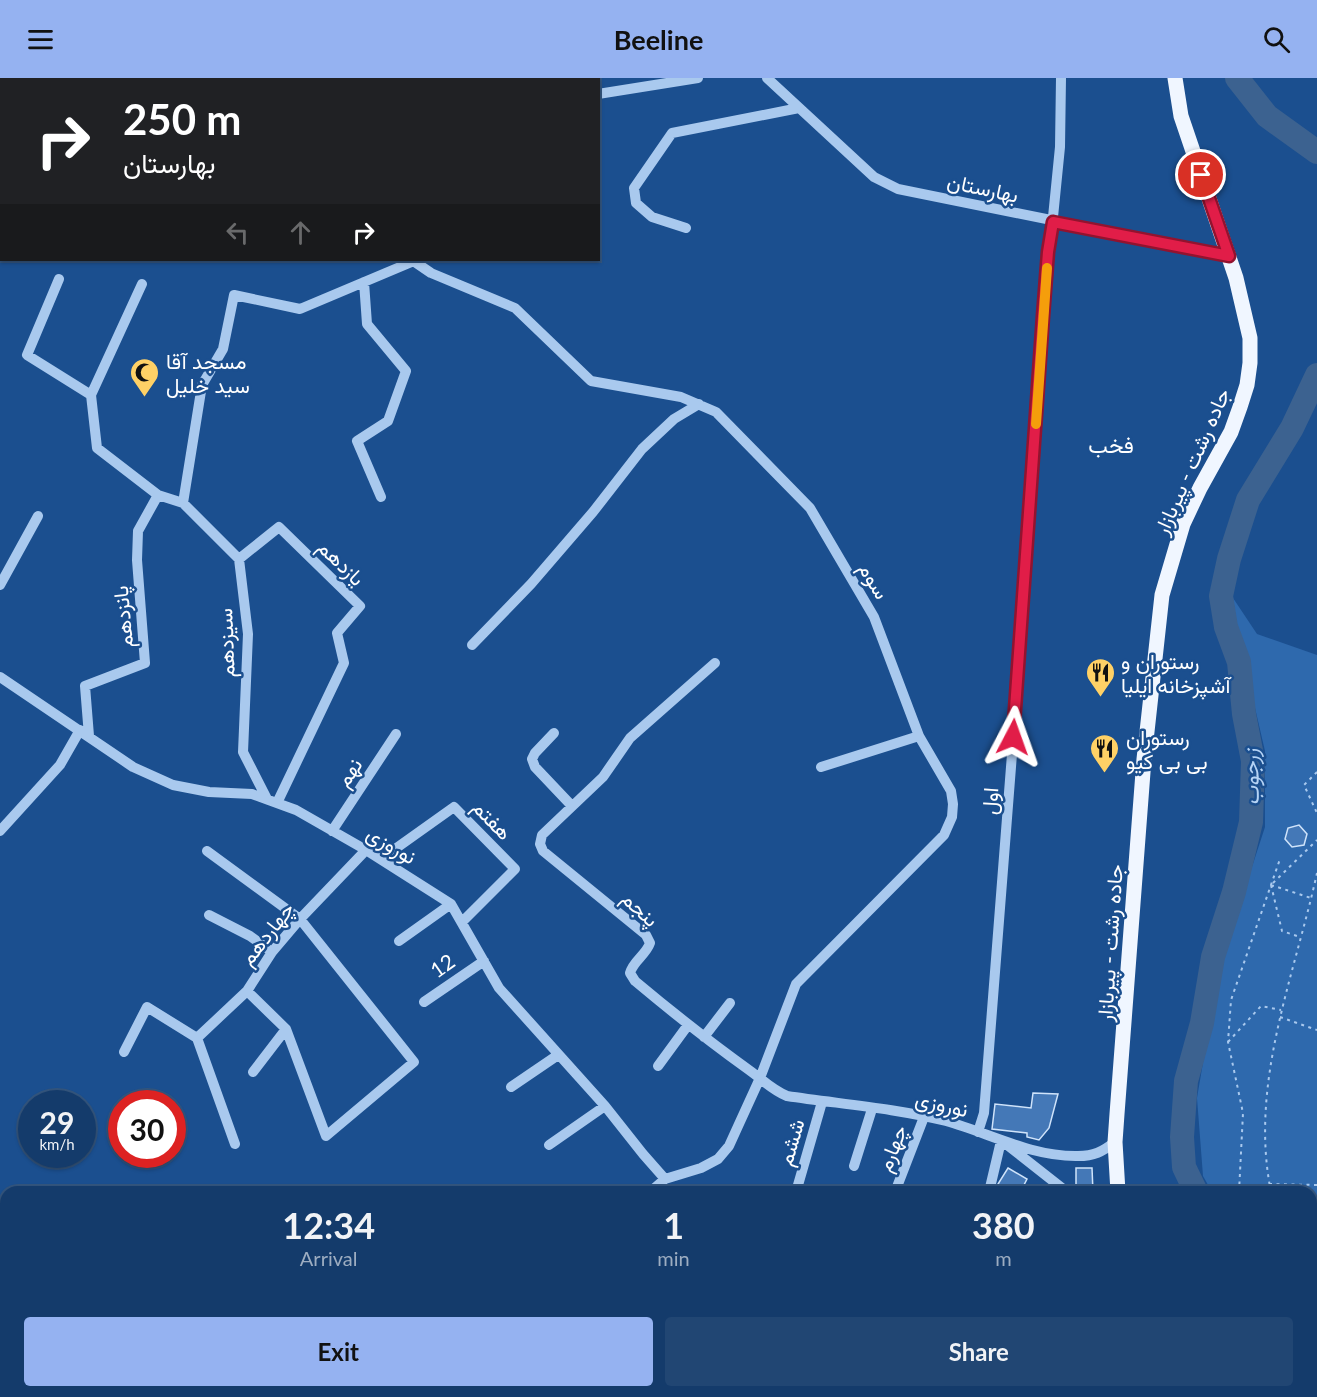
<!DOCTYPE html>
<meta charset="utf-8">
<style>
:root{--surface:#143b6b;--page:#214673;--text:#f1f3f6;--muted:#9dadc1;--line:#33557e;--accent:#95b2f1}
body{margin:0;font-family:Lato,Vazirmatn,sans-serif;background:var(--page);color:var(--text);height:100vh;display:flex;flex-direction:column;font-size:22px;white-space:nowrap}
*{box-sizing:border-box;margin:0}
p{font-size:20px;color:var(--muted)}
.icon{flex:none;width:33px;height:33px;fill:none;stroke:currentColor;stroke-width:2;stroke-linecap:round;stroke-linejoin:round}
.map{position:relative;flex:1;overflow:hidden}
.drawer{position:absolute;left:0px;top:1108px;width:1317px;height:212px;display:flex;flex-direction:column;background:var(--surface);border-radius:18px 18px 0 0;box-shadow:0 2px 4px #0004,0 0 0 2px var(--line)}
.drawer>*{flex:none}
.guide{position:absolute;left:0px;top:0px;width:600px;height:183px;box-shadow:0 2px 4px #0004,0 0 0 2px var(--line);background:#202124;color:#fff;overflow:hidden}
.speed{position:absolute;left:18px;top:1012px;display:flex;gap:12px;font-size:30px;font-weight:700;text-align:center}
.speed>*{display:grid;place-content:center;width:78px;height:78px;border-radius:50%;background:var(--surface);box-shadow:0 2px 4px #0004,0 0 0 2px var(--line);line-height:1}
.speed small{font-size:15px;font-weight:400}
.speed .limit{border:9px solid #d22;background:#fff;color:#111}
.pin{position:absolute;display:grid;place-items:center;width:51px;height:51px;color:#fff;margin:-26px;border:3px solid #fff;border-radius:50%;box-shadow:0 2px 6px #0007}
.me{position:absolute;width:66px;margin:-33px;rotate:4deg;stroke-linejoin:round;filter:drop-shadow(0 0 4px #0008)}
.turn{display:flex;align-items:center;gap:21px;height:126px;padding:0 24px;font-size:27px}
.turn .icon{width:78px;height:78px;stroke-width:2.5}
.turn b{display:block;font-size:42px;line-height:51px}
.lanes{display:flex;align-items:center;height:57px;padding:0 24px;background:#0003;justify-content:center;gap:30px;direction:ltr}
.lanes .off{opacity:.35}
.eta{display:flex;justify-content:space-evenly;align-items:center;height:102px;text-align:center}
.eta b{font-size:36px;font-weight:700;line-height:42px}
.cta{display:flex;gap:12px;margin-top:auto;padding:12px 24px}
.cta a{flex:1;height:69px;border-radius:6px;background:var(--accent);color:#111;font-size:24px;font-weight:700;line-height:69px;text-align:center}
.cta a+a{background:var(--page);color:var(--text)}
header{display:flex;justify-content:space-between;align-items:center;height:78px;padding:0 24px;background:var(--accent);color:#111;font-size:27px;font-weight:700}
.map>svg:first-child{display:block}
</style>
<header><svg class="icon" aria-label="menu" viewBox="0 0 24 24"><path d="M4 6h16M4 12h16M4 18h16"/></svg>Beeline<svg class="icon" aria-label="search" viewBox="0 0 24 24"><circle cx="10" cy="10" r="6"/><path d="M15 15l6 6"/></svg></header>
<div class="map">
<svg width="1317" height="1319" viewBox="0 0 1317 1319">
<rect width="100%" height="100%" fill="#1b4f8f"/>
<path fill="#2e69ad" d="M1233,520L1257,556L1317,577V1283L1311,1273V1114H1212L1203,1098L1197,1020L1219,890L1265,749V673L1239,561Z"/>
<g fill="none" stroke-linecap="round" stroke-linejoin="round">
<path stroke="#3c6290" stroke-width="24" d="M1237,0L1267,38L1317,74
M1196,1114L1184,1089L1182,1059L1186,1003L1202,945L1213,879L1234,814L1251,744L1253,683L1244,636L1239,584L1226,549L1221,518L1229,481L1248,422L1292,350L1317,297
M1311,1287L1317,1297"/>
</g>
<path fill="#4478b7" stroke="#cfe3fa" stroke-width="1.5" d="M1299,747L1307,756L1304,767L1292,769L1285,761L1288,750Z
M1033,1015L1058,1016L1049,1050L1039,1062L1027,1059V1055L992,1051L995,1026L1031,1030Z
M1008,1090L1027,1101L1024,1107L1037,1114H1012L998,1106Z
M1076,1090H1092L1093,1114H1076Z"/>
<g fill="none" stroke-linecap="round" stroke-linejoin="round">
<path stroke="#a9c9ee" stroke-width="2" stroke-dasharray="3 4.5" stroke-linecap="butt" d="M1317,694L1304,707L1317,735
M1273,805L1317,762
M1271,807L1282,853L1300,859
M1271,807L1311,820
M1280,939L1317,952
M1228,964L1261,928L1281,932
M1269,1106L1317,1107
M1239,1114L1243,1035L1228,964L1231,922L1280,781
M1271,1114C1249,1005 1294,900 1317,795
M1311,1224L1317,1231
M1311,1237L1317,1244"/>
<path stroke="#a9c9ee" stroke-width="10" d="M163,0L164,2
M388,0L390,2
M767,0L874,99L898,111L1229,178
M598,16L698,0
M0,129L2,128
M686,150L652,139L636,125L634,110L672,55L799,30
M412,182L431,195L515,230L591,303L681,319L716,334L810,430L874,539L919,658L951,713L953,726L952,739L944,757L796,906L760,1000L739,1046L729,1068L718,1081L701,1090L665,1101L650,1114
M59,201L27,277L91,317
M364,204L367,246L406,293L388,343L357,363L381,419
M142,206L91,317L97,370L158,417L183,425L239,481L248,556L243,674L267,721
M183,425L202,307L223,271L234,217L300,231L414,183
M239,481L279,449L360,528L337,555L344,585L277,725
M0,507L38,438
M472,567L531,506L593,434L642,371L674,341L699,326
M715,585L630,660L603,699L542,757L540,766L543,773L646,857L650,865C646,877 633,883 630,895L635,903C672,934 710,964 749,992C763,1002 772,1012 787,1018C840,1026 894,1030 946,1043C989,1055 1032,1079 1078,1078C1094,1078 1102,1074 1115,1064
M0,599L133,689L173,707L209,714L252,716L296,732L366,772L451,826L499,910L605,1028L643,1076L665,1101
M554,655L535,675L532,681L535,689L571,727
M89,658L85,608L145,585L137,482L138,453L158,417
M821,689L919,658
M0,753L60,687L80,652
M332,753L396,656
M207,773L300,841L414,984L326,1058L286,951L247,913
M381,781L454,729L515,791L462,844
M209,837L250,858L272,874
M399,863L451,826
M424,924L484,883
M704,959L730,925
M197,960L247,913L272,874L300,841L366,772
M124,974L147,929L197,960L235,1066
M658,988L688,947
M253,994L286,951
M511,1009L558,977
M978,1054L984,1035L1028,471L1043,239L1060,69L1061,0
M1006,1066L1067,1114
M549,1067L605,1028
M854,1088L872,1031
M796,1114L822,1024
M895,1114L924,1039
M989,1114L1001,1063
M318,1314L322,1319
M394,1314L402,1319
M767,1314L777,1319
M221,1319V1314
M465,1319L470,1314
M814,1319L817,1314
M969,1319V1314"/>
<path stroke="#f0f6ff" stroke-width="15" d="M1118,1114L1115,1064L1117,1036L1144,681L1162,517L1183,446L1200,410L1231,354L1240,329L1247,307L1250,285V260L1236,200L1181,38L1175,0
M1219,1314L1223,1319"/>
</g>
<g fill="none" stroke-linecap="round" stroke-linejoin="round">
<defs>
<path id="route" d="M1013,659L1043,238L1048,174L1053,144L1229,178L1201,97"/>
</defs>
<use href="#route" stroke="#92132f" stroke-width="15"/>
<use href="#route" stroke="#e11d48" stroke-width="10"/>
<path stroke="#f59e0b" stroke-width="10" d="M1036,346L1047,190"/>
</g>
<defs>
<symbol id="mosque-pin" viewBox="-11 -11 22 30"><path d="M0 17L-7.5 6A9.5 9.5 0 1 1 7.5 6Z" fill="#ffd166" stroke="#1b4f8f"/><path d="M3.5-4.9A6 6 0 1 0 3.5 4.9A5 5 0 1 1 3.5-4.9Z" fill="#111"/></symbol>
<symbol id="restaurant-pin" viewBox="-11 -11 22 30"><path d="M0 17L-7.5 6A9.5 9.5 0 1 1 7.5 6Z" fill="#ffd166" stroke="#1b4f8f"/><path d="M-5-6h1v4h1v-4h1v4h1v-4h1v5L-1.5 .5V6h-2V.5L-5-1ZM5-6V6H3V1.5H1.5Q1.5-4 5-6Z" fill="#111"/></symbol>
</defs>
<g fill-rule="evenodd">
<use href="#mosque-pin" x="128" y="278" width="33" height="45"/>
<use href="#restaurant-pin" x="1084" y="578" width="33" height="45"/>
<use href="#restaurant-pin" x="1088" y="654" width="33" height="45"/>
</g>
<g text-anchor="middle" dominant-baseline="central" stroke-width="5" stroke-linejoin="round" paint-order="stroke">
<g font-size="21" fill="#fff" stroke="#1b4f8f">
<text transform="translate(983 109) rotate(12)">بهارستان</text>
<text transform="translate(1191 383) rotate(-66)">جاده رشت - پیربازار</text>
<text transform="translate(342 484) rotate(44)">یازدهم</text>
<text transform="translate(875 502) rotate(59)">سوم</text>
<text transform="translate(122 539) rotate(-95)">پانزدهم</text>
<text transform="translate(225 565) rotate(-92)">سیزدهم</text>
<text transform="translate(348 694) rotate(-57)">نهم</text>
<text transform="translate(989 723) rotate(-86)">اول</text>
<text transform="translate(493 741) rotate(46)">هفتم</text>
<text transform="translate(392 766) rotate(31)">نوروزی</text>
<text transform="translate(641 830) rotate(43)">پنجم</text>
<text transform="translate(266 855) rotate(-52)">چهاردهم</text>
<text transform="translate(1109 865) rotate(-86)">جاده رشت - پیربازار</text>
<text transform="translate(442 887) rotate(-35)">12</text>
<text transform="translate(942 1025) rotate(13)">نوروزی</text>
<text transform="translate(790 1064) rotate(-74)">ششم</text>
<text transform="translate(891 1070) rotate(-69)">چهارم</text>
</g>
<g font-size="21" fill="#fff" stroke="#1b4f8f" text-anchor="start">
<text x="166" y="282">مسجد آقا<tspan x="166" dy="24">سید خلیل</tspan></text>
<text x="1121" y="582">رستوران و<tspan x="1121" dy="24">آشپزخانه ایلیا</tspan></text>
<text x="1126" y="658">رستوران<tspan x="1126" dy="24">بی بی کیو</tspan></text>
</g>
<g font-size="22" fill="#fff" stroke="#1b4f8f">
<text x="1111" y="366">فخب</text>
</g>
<g font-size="22" font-style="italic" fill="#b5d3f5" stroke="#1b4f8f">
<text transform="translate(1250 699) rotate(-91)">زرجوب</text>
</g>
</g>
</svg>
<div class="speed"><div>29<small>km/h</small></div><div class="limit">30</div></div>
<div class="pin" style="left:1201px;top:97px;background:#d93025"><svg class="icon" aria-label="arrive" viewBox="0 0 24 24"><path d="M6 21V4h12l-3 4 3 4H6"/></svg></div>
<svg class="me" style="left:1013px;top:659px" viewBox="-20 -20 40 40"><path d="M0-17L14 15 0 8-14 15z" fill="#e11d48" stroke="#fff" stroke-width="4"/></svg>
<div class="guide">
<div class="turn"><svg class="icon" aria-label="right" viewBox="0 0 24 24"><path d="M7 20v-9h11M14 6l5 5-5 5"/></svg><div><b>250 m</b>بهارستان</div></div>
<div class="lanes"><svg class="icon off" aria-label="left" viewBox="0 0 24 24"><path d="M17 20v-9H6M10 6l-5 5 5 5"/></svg><svg class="icon off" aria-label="ahead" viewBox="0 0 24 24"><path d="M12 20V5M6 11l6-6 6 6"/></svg><svg class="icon" aria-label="right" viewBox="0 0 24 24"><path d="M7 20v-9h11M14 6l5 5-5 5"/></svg></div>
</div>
<section class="drawer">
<div class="eta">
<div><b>12:34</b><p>Arrival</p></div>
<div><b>1</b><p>min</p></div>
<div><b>380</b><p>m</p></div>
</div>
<div class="cta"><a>Exit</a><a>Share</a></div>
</section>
</div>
